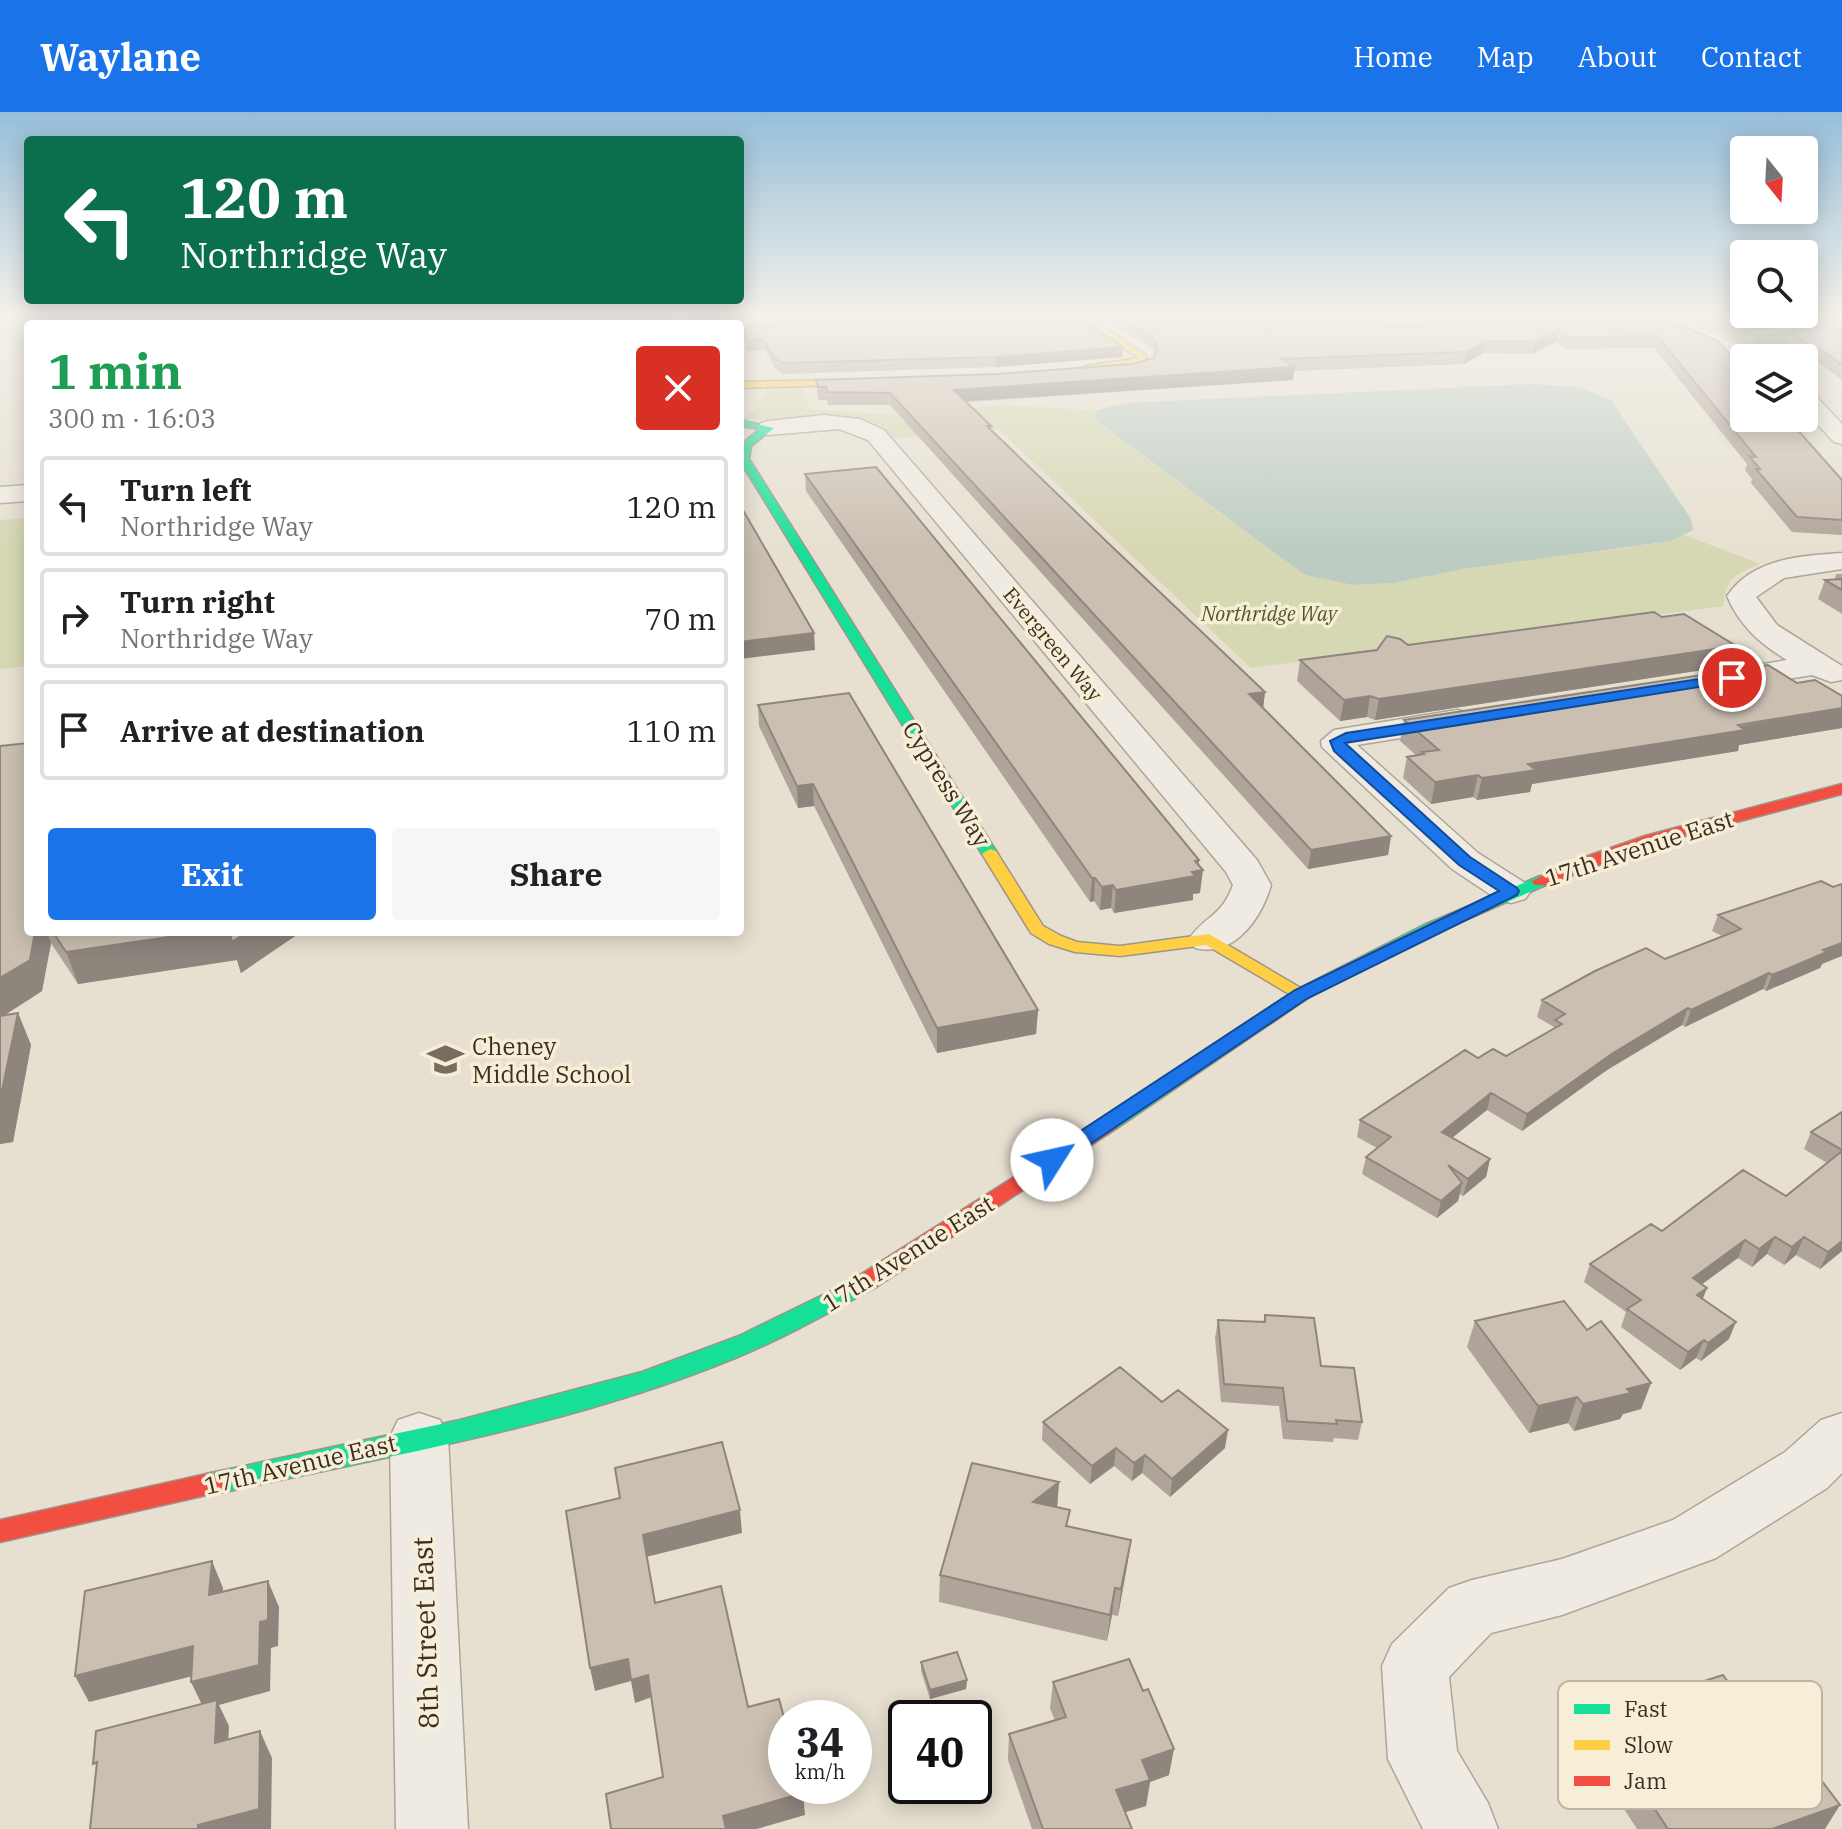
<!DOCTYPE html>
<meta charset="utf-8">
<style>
:root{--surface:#fff;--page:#f6f6f6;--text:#202124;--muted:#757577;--line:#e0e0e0;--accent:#1a73e8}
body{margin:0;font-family:"IBM Plex Serif",serif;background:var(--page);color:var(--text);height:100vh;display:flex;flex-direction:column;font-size:30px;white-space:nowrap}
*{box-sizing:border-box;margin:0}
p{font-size:26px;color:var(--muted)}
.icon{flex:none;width:44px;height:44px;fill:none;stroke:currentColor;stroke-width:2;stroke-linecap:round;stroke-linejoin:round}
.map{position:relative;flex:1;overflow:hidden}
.panel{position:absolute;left:24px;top:208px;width:720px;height:616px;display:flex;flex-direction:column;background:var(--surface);border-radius:8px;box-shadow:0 4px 20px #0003}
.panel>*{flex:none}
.banner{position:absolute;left:24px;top:24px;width:720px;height:168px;border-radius:8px;box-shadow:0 4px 20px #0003;background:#0b6e4f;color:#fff;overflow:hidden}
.needle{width:52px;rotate:162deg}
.controls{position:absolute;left:1730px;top:24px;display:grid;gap:16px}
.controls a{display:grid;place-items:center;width:88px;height:88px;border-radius:8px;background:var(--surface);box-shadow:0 4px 20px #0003;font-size:40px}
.speed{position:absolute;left:768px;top:1588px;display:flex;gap:16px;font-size:40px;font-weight:700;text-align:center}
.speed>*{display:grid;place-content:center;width:104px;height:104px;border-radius:50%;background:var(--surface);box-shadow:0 4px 20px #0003;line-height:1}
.speed small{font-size:20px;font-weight:400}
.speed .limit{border:4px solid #111;border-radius:12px;background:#fff;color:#111}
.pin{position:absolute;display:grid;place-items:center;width:68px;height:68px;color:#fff;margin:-34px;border:4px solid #fff;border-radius:50%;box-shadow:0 2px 8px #0007}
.me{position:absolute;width:88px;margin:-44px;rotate:55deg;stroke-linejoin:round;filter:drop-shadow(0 0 6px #0008)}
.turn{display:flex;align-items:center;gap:28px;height:168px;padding:0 24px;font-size:36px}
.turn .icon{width:104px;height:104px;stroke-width:2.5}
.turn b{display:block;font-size:56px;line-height:68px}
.round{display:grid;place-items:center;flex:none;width:84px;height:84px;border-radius:8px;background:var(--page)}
.headline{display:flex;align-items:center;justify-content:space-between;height:136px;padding:0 24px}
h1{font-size:48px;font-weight:700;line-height:60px;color:#1e9e55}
.cta{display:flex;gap:16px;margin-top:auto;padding:16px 24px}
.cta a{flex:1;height:92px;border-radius:8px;background:var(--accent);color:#fff;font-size:32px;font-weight:700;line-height:92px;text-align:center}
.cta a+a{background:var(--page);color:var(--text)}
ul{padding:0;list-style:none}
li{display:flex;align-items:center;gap:24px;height:100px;margin:0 16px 12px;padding:0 8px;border:4px solid var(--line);border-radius:8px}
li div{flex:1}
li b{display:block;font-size:30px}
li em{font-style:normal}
header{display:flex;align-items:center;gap:48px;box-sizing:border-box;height:112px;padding:0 40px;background:var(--accent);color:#fff}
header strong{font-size:38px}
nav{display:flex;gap:44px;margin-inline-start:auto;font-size:28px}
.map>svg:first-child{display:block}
</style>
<header>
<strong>Waylane</strong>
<nav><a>Home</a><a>Map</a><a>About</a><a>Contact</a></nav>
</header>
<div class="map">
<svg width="1842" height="1717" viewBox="0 0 1842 1717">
<rect width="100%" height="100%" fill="#e7e0d1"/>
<path fill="#d6d7b3" d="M802,275L809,297L895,303L1001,293L1098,298L1094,303L1095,309L1305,463L1353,473L1393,471L1464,457L1653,432L1685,423L1760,452C1737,461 1724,467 1724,494L1251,556L998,317L894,326C862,296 786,312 743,307L759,295L766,277Z
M28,406V554L0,557V408Z"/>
<path fill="#bcccc2" d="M1531,272L1580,275L1611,288L1691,407L1693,418L1671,429L1464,457L1393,471L1353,473L1305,463L1095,308L1094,303L1098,298L1125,291Z"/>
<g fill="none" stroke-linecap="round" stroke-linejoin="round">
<defs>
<path id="street" d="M667,201H686L695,212H675Z
M1638,201H1663L1760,242L1763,246H1744V250L1640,205Z
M1804,278L1812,280L1842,312V332L1834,330L1804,298Z
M824,303L860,307L884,318L1257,748L1271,773C1261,807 1234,846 1195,836L1189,827C1205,803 1221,806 1233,773L1226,760L868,328L839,317L769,323L761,321L758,316L761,311L769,309Z
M28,373V389L0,391V375Z
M1842,441V457L1784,466L1756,485L1777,513L1842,554V568L1831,570L1812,563L1721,578L1710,575L1705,568L1710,561L1787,548C1760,532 1739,513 1727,484C1753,446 1800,444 1842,441Z
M1457,598L1469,601L1474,608L1469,615L1357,633L1478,741L1525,771L1531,779L1525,787L1511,791L1497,787L1452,757L1322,635L1321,629L1334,618Z
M419,1301L440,1308L448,1325L468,1717H396L390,1325L398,1308Z
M1842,1301V1361L1827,1376L1716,1446L1562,1503L1491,1521L1449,1565L1457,1639L1488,1691L1498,1717H1423L1388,1647L1382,1554L1392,1532L1449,1476L1472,1468L1562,1447L1673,1408L1785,1340L1821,1308Z"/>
<path id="fast" d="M740,308L774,316L751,334L749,347L998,742L996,745L990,747L982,742L740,349L742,332L760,317L740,314Z
M1540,764L1546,765L1548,769L1546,773L1436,821L1308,886L1117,1016H1103L1100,1011L1103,1006L1296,878L1424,813Z
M868,1161L876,1163L879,1169L876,1175C830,1200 784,1226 735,1246C568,1315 386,1344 211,1383L202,1380L198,1372L202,1364L211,1361L460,1308L642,1260L739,1224Z"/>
<path id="slow" d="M1075,201L1087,204L1146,243V252L1083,259L1086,254L1139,246L1074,205L930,209L926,207L930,205Z
M881,267L878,272L740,276V270Z
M990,737L996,739L1043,814L1061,824L1077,830L1120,834L1209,822L1311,882L1308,886H1296L1206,833L1120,844L1075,840L1049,832L1031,821L982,742Z"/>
<path id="jam" d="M1842,672V682L1657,731L1546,773H1534L1532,769L1571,750L1645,724Z
M1110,1004L1117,1006L1120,1011L1117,1016L876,1175L868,1177L860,1175L857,1169L860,1163Z
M211,1361L220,1364L224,1372L220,1380L0,1430V1408Z"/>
</defs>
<use href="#street" stroke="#ada599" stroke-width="3"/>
<use href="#fast" stroke="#9c958a" stroke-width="3"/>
<use href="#slow" stroke="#9c958a" stroke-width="3"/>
<use href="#jam" stroke="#9c958a" stroke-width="3"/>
<use href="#street" fill="#efebe3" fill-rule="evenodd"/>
<use href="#fast" fill="#16e098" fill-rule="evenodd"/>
<use href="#slow" fill="#ffcf43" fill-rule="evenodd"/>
<use href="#jam" fill="#f24e42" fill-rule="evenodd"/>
</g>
<path fill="#afa499" d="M485,201H557L562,212H490Z
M734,201H878L737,206Z
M1093,201H1200L1204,203L1210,201H1573L1383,207L1379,209L1385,213L1658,204L1842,368V423L1792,420L1751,371L1752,367L1745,358L1747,352L1654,236L1567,237L1556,230L1532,242L1483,241L1464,252L1294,259L1293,268L966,290L991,314V318L1106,429L1265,580L1263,596L1391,724L1388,743L1308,757L890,293H828L827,288H818L816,268L997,262L1133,252L1153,246L1155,243L1153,237Z
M1670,201H1842V268L1821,252L1786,233L1754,236Z
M740,213L1123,235L1122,245L996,255L783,262L775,256L765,238L747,239L745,227L740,228Z
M805,362L1199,748L1200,781L1193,782V788L1114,801L1111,796L1100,798L1094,789L1090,790L806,379Z
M1836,462H1842V502L1818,487L1825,468L1835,467Z
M1408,533L1729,554L1375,608L1367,605L1340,609L1297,569L1300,548Z
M1797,571L1842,584V616L1739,633L1738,639L1532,672L1530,680L1477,688L1473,685L1431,692L1403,666L1407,645L1416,643L1400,629L1404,608Z
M758,593L1038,898L1036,922L937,941L814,694L798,696L759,614Z
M0,634L28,820H301L241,861L237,848L78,872L51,831L42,879L5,903L18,901L31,933L13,1030L0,1032Z
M1718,803L1822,852L1820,856L1766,879L1763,877L1685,915L1682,913L1607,958L1522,1019L1487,998L1452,1026L1490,1047L1486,1065L1463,1084L1460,1082L1458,1089L1437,1106L1362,1062L1366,1045L1377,1036L1357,1025L1360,1008L1478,946L1506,944L1553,917L1554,915L1537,905L1542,888L1665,847L1722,824L1712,819Z
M1842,1001V1139L1820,1157L1796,1143L1784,1153L1767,1142L1752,1155L1738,1146L1701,1172L1703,1187L1729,1227L1701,1249L1696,1246L1680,1258L1621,1215L1626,1200L1584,1170L1590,1152L1662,1119L1786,1084L1827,1051L1804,1037L1811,1020Z
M1265,1203L1321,1254L1362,1310L1358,1328L1334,1326L1333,1330L1283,1327L1279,1294L1221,1290L1215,1226L1218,1208L1263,1210Z
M1475,1209L1587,1218L1651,1271L1641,1297L1623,1302L1620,1307L1574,1319L1568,1311L1529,1321L1467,1235Z
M1162,1290L1225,1336L1170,1385L1142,1361L1132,1369L1114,1354L1090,1372L1042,1328L1043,1310Z
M1059,1370L1057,1395L1069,1414L1131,1428L1127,1454L1118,1504L1112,1503L1107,1529L939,1490L940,1463Z
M921,1550L967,1568L966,1577L930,1587L921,1559Z
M1053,1570L1143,1579L1169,1663L1150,1670L1146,1694L1125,1700L1132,1717H1032L1008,1648L1009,1622L1055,1609L1050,1596Z
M1670,1580L1825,1717H1637L1584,1635L1596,1608L1667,1586Z"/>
<path fill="#8e867d" d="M1376,201H1384L1383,207L1370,215L1372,203Z
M1558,218L1556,230L1532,242L1534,230Z
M1789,221L1786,233L1754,236L1757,224Z
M1486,229L1483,241L1464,252L1466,240Z
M1123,235L1122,245L996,255V245Z
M1294,255L1293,268L954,290V278Z
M814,521L815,538L740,547V530Z
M1736,534L1729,554L1375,608L1379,587Z
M1265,580L1263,597L1249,582Z
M1370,584L1367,605L1340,609L1344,588Z
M1842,596V616L1739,633L1738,639L1532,672L1530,680L1477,688L1482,666L1528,652Z
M1478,663L1473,685L1431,692L1435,670Z
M813,672L814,694L798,696L797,674Z
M1391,724L1388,743L1308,757L1311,738Z
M1199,748L1198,759L1203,758L1200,781L1193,782V788L1114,801L1116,778Z
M1092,766H1095L1094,789L1090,790Z
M1113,773L1111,796L1100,798L1102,775Z
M35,820H47L51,831L42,879L0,906V866Z
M203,820H301L241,861L237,848L78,872L66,840Z
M1842,831V844L1822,852L1820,856L1766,879L1772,863L1823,838Z
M1769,861L1763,877L1685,915L1691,898Z
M1688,896L1682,913L1607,958L1522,1019L1527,1002L1613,941Z
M1038,898L1036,922L937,941V916Z
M18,901L31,933L13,1030L0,1032V988Z
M1491,981L1487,998L1438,1037L1442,1020Z
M1490,1047L1486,1065L1463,1084L1468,1067Z
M1462,1071L1458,1089L1437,1106L1441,1089Z
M1775,1125L1767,1142L1752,1155L1759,1137Z
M1804,1125L1796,1143L1784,1153L1792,1135Z
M1745,1128L1738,1146L1686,1184L1693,1166Z
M1842,1129V1139L1820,1157L1828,1140Z
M1707,1176L1700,1194L1697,1183Z
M1736,1210L1729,1227L1701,1249L1708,1231Z
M1704,1228L1696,1246L1680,1258L1688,1240Z
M1651,1271L1641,1297L1623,1302L1620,1307L1574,1319L1583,1292L1627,1277Z
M1577,1285L1568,1311L1529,1321L1538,1294Z
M1228,1318L1225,1336L1170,1385L1172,1367Z
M1116,1336L1114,1354L1090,1372L1092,1354Z
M1145,1343L1142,1361L1132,1369L1134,1351Z
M1059,1370L1057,1397L1033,1390Z
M740,1398L742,1421L646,1445L643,1423Z
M1131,1428L1127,1454L1118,1504L1121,1477Z
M212,1449L223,1476L221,1510L209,1483Z
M268,1469L279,1495L278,1534L271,1536L270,1579L219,1593L229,1614L227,1657L215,1631L204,1597L191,1570L260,1510Z
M1115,1476L1112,1503L1107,1529L1110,1503Z
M193,1534L205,1561L89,1590L75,1564Z
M628,1547L648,1563L652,1585L635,1591L631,1569L595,1579L590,1556Z
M967,1568L966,1577L930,1587V1578Z
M260,1619L272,1646L271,1717H198V1713Z
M1174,1637L1169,1663L1150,1670L1146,1694L1113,1704L1116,1678L1142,1648Z
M803,1681L805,1703L757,1717H725L723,1704Z
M1840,1693L1825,1717H1772Z"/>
<path fill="#cbbfb2" stroke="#8e867d" stroke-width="2" d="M490,201H557L562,212H495Z
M1112,201H1200L1204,203L1210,201H1376L1372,203L1385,213L1658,204L1718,229L1744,258V306H1787L1842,368V408L1797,405L1756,357H1760L1749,344L1756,345L1657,224L1569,226L1558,218L1534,230L1486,229L1466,240L1282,247L1294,255L954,278L991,314H987L1106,429L1265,580L1249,582L1391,724L1311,738L890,281L827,280L826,275H818L816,268L997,262L1133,252L1153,246L1158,237L1154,226Z
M1700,201H1744V202L1842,201V253L1824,240L1789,221L1757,224Z
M1073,202L1123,235L996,245L783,251L774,246L764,228L746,229L745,218H740V213Z
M876,355L1199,748L1195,749L1203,758L1192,760L1195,764L1116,778L1113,773L1102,775L1095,766H1092L805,362Z
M740,393L814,521L740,530Z
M1842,467V478L1825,468Z
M1654,500L1662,505L1684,502L1736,534L1379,587L1370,584L1344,588L1300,548L1377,538L1387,524L1400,527L1408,533Z
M1768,553L1797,571L1815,568L1842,584V596L1738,613L1745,618L1528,652L1536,658L1482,666L1478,663L1435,670L1407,645L1424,642L1422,640L1439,638L1404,608Z
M849,581L1038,898L937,916L813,672L797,674L758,593Z
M28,631V820H35L30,848L0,866V634Z
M1821,769L1833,775L1842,772V831L1823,838L1827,840L1772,863L1769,861L1691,898L1688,896L1613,941L1527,1002L1491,981L1442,1020L1490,1047L1468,1067L1448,1053L1462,1071L1441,1089L1366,1045L1391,1025L1360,1008L1465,938L1478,946L1493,937L1506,944L1562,912L1555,908L1565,902L1542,888L1595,859L1646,836L1665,847L1741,817L1718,803Z
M53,820H203L66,840Z
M230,820H247L232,830Z
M18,901L0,988V904Z
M1842,1000V1038L1811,1020Z
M1842,1039V1129L1828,1140L1804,1125L1792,1135L1775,1125L1759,1137L1745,1128L1693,1166L1707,1176L1697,1183L1736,1210L1708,1231L1704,1228L1688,1240L1627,1197L1641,1188L1590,1152L1651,1112L1662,1119L1743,1058L1786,1084Z
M1564,1189L1587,1218L1601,1209L1651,1271L1627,1277L1631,1281L1583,1292L1577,1285L1538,1294L1475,1209Z
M1265,1203L1314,1206L1321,1254L1354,1256L1362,1310L1336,1308L1337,1312L1287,1309L1283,1276L1224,1272L1218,1208L1265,1210Z
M1120,1255L1162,1290L1178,1278L1228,1318L1172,1367L1145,1343L1134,1351L1116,1336L1092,1354L1043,1310Z
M722,1330L740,1398L643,1423L655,1491L721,1474L748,1595L779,1587L786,1613V1674H801L803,1681L723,1704L726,1717H611L606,1682L663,1665L648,1563L631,1568L628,1547L590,1556L566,1399L620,1386L615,1356Z
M972,1351L1059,1370L1033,1390L1070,1398L1066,1414L1131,1428L1121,1477L1115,1476L1110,1503L940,1463Z
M212,1449L209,1483L268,1469V1508L260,1510L259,1553L191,1570L193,1534L75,1564L85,1479Z
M957,1540L967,1568L930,1578L921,1550Z
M1129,1547L1143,1579L1148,1577L1174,1637L1142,1648L1150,1668L1116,1678L1132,1717H1043L1009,1622L1066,1605L1053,1570Z
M1723,1563L1756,1608L1772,1603L1840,1693L1772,1717H1668L1596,1608L1673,1584L1670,1580Z
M217,1588L215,1631L260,1619L259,1697L198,1713V1717H90L97,1650L93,1652L96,1619Z"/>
<linearGradient id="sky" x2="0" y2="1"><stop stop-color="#96bed9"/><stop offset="0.46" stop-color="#f4f1ea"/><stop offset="1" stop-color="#f4f1ea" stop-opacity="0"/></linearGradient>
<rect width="1842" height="441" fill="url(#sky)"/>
<path fill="#1a73e8" stroke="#114b97" stroke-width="2" d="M1732,562L1737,563V569L1345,631L1470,745L1517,776L1519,779L1517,783L1308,886L1059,1053H1044L1041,1048L1044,1043L1295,878L1499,779L1459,753L1334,639L1330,629L1346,621Z"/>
<defs>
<symbol id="school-bare" viewBox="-9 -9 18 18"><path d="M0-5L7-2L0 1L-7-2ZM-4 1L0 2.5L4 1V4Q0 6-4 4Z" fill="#786c5e" stroke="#f7eed8" stroke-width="2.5" paint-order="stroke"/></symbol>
</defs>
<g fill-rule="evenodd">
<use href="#school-bare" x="420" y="922" width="51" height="51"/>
</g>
<g text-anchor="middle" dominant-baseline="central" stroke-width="7" stroke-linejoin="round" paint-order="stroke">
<g font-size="20" font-style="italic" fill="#4d5a26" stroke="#f7eed8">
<text x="1269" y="501">Northridge Way</text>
</g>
<g font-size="20" fill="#3d2e20" stroke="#f7eed8">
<text transform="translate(1053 532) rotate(50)">Evergreen Way</text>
</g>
<g font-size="24" fill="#3d2e20" stroke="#f7eed8">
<text transform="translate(947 672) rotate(58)">Cypress Way</text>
<text transform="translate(1639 736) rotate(-18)">17th Avenue East</text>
<text transform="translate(908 1141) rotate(-32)">17th Avenue East</text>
<text transform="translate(300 1352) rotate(-13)">17th Avenue East</text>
</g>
<g font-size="24" fill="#3d2e20" stroke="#f7eed8" text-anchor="start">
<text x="472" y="934">Cheney<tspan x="472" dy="28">Middle School</tspan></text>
</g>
<g font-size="28" fill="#3d2e20" stroke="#f7eed8">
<text transform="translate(425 1521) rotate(-92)">8th Street East</text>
</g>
</g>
<rect x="1558" y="1569" width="264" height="128" rx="12" fill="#f7eed8" stroke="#bfb4a1" stroke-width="2"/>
<rect x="1574" y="1592" width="36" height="10" fill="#16e098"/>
<rect x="1574" y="1628" width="36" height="10" fill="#ffcf43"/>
<rect x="1574" y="1664" width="36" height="10" fill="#f24e42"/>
<g font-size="22" fill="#3d2e20">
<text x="1624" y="1605">Fast</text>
<text x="1624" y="1641">Slow</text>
<text x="1624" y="1677">Jam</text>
</g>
</svg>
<div class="controls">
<a><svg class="needle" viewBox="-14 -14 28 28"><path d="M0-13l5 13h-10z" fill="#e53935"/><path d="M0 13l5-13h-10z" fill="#757577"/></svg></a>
<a><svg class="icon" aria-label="search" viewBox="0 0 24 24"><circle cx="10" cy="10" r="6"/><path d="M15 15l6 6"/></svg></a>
<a><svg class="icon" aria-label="layers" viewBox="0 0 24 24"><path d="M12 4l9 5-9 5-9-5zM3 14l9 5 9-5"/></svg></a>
</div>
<div class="speed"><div>34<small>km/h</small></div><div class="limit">40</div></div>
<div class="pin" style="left:1732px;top:566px;background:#d93025"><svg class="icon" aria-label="arrive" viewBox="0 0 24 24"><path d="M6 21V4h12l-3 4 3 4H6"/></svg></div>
<svg class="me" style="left:1052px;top:1048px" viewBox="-20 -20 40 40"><circle r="19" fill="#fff"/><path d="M0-13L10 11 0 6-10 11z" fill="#1a73e8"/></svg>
<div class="banner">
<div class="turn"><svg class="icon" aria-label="left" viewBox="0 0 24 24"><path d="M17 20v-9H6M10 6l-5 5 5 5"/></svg><div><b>120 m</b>Northridge Way</div></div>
</div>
<section class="panel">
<div class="headline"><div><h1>1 min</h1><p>300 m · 16:03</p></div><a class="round" style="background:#d93025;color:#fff"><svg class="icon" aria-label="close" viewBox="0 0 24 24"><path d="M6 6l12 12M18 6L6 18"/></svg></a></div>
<ul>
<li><svg class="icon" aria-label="left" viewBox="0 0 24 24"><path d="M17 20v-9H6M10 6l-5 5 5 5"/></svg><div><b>Turn left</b><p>Northridge Way</p></div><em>120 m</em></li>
<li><svg class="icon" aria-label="right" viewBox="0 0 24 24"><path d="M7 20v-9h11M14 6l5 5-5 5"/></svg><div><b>Turn right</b><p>Northridge Way</p></div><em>70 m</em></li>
<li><svg class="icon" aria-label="arrive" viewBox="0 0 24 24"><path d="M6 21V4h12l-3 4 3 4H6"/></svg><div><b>Arrive at destination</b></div><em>110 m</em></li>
</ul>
<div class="cta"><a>Exit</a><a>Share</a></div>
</section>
</div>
